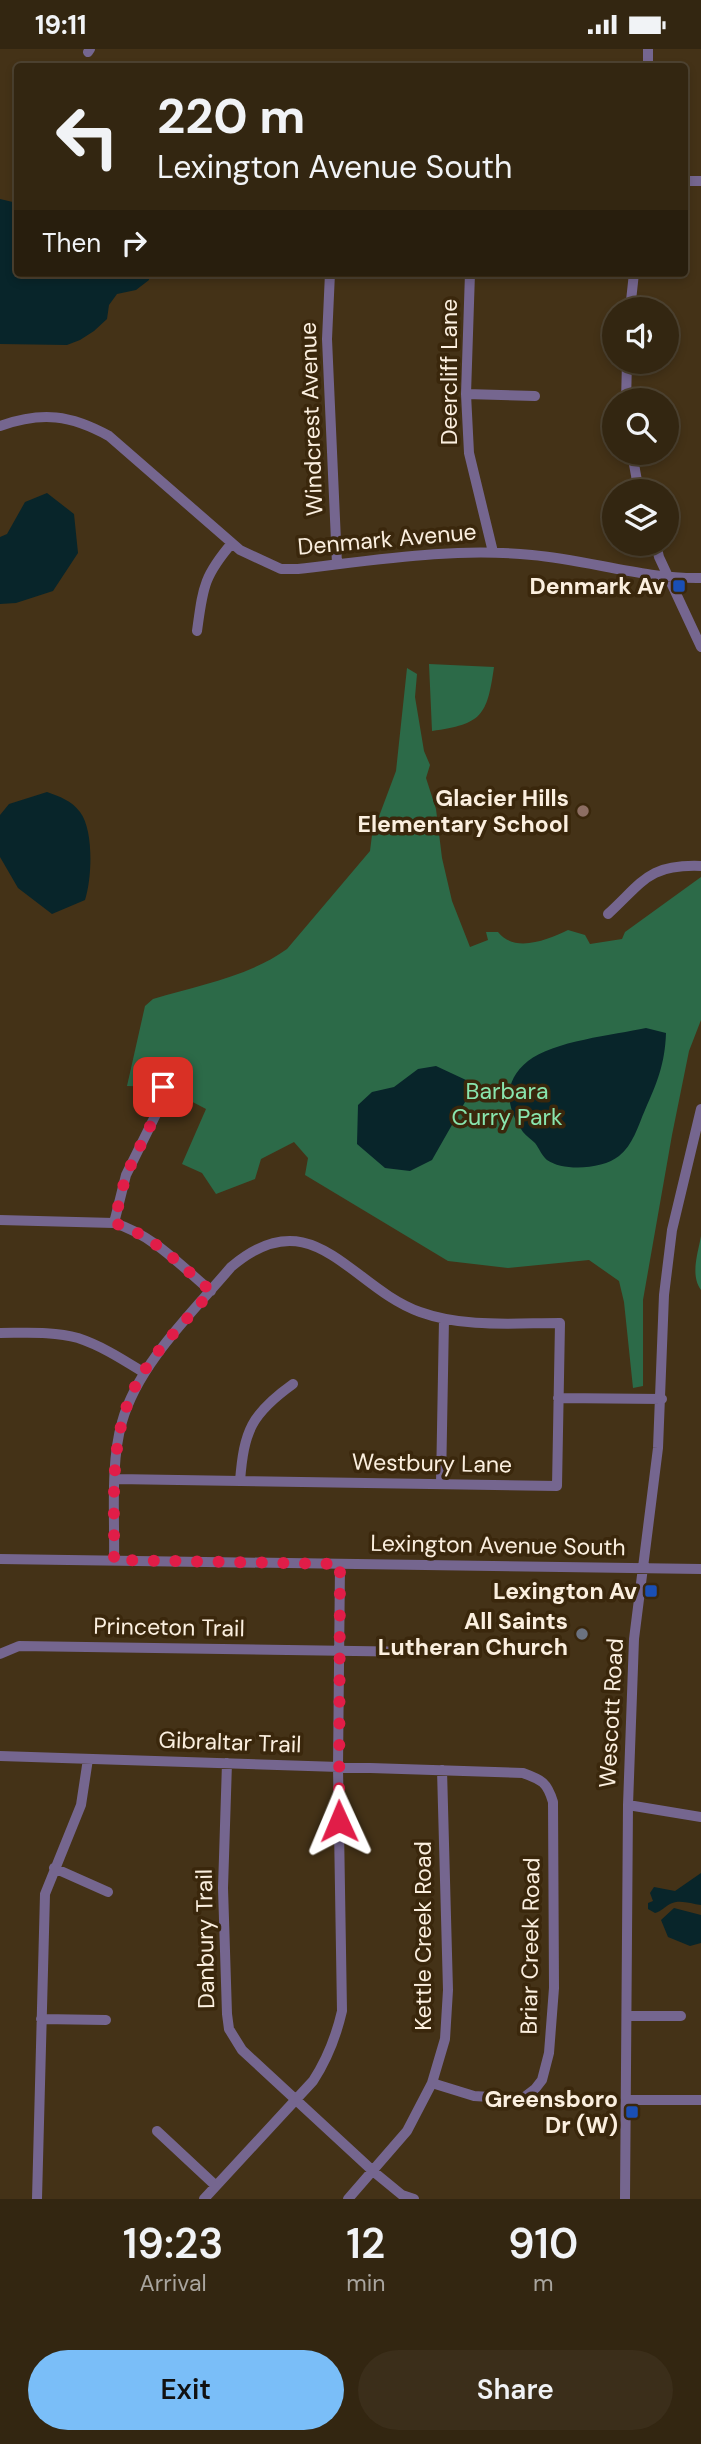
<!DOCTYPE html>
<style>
:root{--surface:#332611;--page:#3b2e1a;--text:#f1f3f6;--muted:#a9a59f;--line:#4e4331;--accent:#7abef8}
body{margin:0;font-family:"DM Sans",sans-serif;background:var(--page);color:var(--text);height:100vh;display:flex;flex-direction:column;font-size:26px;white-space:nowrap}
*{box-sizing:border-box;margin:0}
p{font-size:23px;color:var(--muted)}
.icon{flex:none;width:38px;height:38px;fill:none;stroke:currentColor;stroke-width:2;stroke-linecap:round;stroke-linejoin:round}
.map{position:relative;height:2150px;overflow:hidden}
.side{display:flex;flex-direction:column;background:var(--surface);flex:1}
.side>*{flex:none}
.banner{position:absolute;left:14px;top:14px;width:674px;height:214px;border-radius:7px;box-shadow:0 4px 10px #0003,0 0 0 2px var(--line);background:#332611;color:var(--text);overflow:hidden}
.buttons{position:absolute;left:602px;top:248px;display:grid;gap:14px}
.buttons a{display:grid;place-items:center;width:77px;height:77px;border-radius:50%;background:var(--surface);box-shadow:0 4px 10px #0003,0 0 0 2px var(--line);font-size:35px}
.pin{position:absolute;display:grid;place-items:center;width:60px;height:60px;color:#fff;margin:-30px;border-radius:14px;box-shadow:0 4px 10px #0006}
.me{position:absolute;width:77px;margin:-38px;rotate:359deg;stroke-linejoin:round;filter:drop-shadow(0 0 5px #0008)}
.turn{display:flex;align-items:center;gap:24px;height:147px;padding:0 28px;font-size:32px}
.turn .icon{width:91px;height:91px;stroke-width:2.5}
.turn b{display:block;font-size:49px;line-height:60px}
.then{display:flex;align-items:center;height:66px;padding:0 28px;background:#0003;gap:14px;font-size:26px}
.eta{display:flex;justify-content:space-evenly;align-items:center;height:119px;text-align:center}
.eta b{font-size:42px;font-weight:600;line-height:49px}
.cta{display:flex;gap:14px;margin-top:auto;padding:14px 28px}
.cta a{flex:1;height:80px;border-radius:42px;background:var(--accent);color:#111;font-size:28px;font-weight:600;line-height:80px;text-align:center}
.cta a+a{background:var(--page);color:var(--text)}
.status{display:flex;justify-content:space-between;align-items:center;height:49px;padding:0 35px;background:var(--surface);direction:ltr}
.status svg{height:19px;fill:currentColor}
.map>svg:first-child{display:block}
</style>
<div class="status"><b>19:11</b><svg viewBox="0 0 49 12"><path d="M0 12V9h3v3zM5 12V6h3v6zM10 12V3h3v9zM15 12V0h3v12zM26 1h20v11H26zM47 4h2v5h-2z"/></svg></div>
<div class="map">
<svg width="701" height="2150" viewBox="0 0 701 2150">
<rect width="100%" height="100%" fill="#443217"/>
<path fill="#2c6a48" d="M429,615L494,618C487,667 482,675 432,682Z
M407,619L417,625L415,648L424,702L430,716L426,729L436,760L442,809L452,852L470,898L488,891L486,883H498C515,905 549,890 568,881L585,886L590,895L622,890L625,883L701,828V971L689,1002L672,1086L643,1251V1337L633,1339L624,1253L619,1232L589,1211L508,1219L448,1212L305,1126L308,1109L294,1093L261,1110L255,1130L216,1145L202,1124L182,1115L206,1060L164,1038L127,1037L145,957L153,950C198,936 248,928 287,900L370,802L372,786L396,722Z"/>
<path fill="#2f6f4c" d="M701,1187V1241C690,1226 698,1204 701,1187Z"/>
<path fill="#08252a" d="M0,150L17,154L18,224H149V231L136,241L117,245L109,256L107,270L94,282L80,291L67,296L0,295Z
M47,444L74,465L78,504L53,542L16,554L0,555V488L7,485L25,453Z
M47,743C60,748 71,751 80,763C94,781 92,830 85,851L52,865L18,839L0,808V766L9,755Z
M646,979L666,984C665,1015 657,1034 645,1061C638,1077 633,1096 619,1107C603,1120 564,1123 547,1111C542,1107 539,1099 535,1094C531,1090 526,1087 523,1083C505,1057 503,1032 528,1012C553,992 614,986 646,979Z
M436,1017L466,1031L473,1039L432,1111L410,1122L385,1119L357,1095L358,1056L372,1043L394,1038L418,1020Z
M701,1824V1856C691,1855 680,1850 670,1855C664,1858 662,1862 655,1864L648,1860V1854L653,1852L650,1844L654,1838L675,1842Z
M674,1859L701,1866V1894L690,1897L668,1888L661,1871Z"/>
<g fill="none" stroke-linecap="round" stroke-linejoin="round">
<path stroke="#75668f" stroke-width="10" d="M88,3L90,0
M648,18V0
M684,132H701
M330,224L327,290L337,515
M470,224L466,345L469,404L493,503
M630,261L634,224
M466,345L535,347
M626,352L627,313
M0,377C42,362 71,366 109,387L240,501L281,520H298C376,511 454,498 532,506C589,511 644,530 701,529
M632,404L639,443
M656,495L659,508L701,598
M197,582C203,539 203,528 232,494
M608,865C643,833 648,815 701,817
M0,1171L114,1174C153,1186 180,1216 211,1242
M114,1174L126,1126L165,1047L164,1038
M0,1284C25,1284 54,1282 78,1289C102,1297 122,1310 143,1323
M558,1349L662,1350
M240,1432C244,1382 251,1365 293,1335
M441,1435L444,1270
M0,1510L701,1520
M114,1511C115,1468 110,1415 122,1373C138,1315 193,1263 231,1218C313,1148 350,1238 420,1263C464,1279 514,1274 560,1274L557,1437L116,1430
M0,1605L19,1597L422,1603
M0,1707L523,1724C542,1731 547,1733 553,1753L554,1939L549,2004L542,2031L535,2040L522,2050L474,2047L432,2034
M227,1714L223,1839L227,1965L229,1980L242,2001L374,2123L402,2146L414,2150
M628,1756L701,1768
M54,1819L108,1843
M627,1967H681
M41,1970L106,1971
M627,2051H701
M157,2082L216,2137
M37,2150L45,1845L81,1756L88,1710
M204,2150L313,2032C328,2009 336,1988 342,1962L338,1718L340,1515
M348,2150L407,2082L432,2034L445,1990L448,1941L442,1721
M625,2150L628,1756L634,1590L658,1399L664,1246L672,1181L701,1060"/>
</g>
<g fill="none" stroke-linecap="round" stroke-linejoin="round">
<path stroke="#e11d48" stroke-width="12" stroke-dasharray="0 21.6" d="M163,1038L165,1047L126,1126L114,1174C153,1186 180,1216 211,1242C190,1268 160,1296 143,1324C107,1379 115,1449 114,1511L340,1515L339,1772"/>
</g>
<g fill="#1a4fb4" stroke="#3a270c" stroke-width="2.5">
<rect x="672" y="530" width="14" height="14" rx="3.5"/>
<rect x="644" y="1535" width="14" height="14" rx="3.5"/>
<rect x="625" y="2056" width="14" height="14" rx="3.5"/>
</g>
<circle fill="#8d6e63" stroke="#3a270c" stroke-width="2.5" cx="583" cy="762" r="7"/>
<circle fill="#6b7280" stroke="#3a270c" stroke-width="2.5" cx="582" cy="1585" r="7"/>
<g text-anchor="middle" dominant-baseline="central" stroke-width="7" stroke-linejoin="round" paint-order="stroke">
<g font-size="23" fill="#fbefdf" stroke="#3a270c">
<text transform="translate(449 323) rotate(-90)">Deercliff Lane</text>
<text transform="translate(311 370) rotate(-92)">Windcrest Avenue</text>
<text transform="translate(387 490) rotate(-5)">Denmark Avenue</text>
<text transform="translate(432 1414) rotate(1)">Westbury Lane</text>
<text transform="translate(498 1496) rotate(1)">Lexington Avenue South</text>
<text transform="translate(169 1578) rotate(1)">Princeton Trail</text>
<text transform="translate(611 1664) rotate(-87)">Wescott Road</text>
<text transform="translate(230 1693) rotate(2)">Gibraltar Trail</text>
<text transform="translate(423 1887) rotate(-90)">Kettle Creek Road</text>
<text transform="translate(205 1890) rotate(-91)">Danbury Trail</text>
<text transform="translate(530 1897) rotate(-89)">Briar Creek Road</text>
</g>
<g font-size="23" font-weight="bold" fill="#fbefdf" stroke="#3a270c" text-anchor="end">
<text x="665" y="537">Denmark Av</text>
<text x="569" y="749">Glacier Hills<tspan x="569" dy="26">Elementary School</tspan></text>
<text x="637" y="1542">Lexington Av</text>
<text x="568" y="1572">All Saints<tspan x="568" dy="26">Lutheran Church</tspan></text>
<text x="618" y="2050">Greensboro<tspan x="618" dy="26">Dr (W)</tspan></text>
</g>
<g font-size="23" fill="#89e5ae" stroke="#3a270c">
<text x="507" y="1042">Barbara<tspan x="507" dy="26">Curry Park</tspan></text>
</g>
</g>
</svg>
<div class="buttons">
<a><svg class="icon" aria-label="sound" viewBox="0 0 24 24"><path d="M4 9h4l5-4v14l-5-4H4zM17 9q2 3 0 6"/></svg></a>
<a><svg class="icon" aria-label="search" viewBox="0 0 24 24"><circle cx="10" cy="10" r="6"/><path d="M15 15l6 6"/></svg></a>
<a><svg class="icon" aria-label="layers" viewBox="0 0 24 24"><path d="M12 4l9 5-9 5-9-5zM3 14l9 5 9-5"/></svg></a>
</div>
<div class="pin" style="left:163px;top:1038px;background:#d93025"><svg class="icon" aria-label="arrive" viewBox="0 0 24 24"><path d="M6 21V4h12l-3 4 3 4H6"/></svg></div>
<svg class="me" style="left:339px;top:1772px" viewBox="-20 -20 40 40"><path d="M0-17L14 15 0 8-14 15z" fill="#e11d48" stroke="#fff" stroke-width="4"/></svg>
<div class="banner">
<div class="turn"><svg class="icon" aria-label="left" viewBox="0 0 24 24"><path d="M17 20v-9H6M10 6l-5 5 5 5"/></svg><div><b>220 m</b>Lexington Avenue South</div></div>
<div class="then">Then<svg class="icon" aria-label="right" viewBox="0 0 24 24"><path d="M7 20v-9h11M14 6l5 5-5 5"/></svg></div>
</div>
</div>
<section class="side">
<div class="eta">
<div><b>19:23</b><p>Arrival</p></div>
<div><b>12</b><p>min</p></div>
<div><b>910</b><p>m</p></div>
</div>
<div class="cta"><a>Exit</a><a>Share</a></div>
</section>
